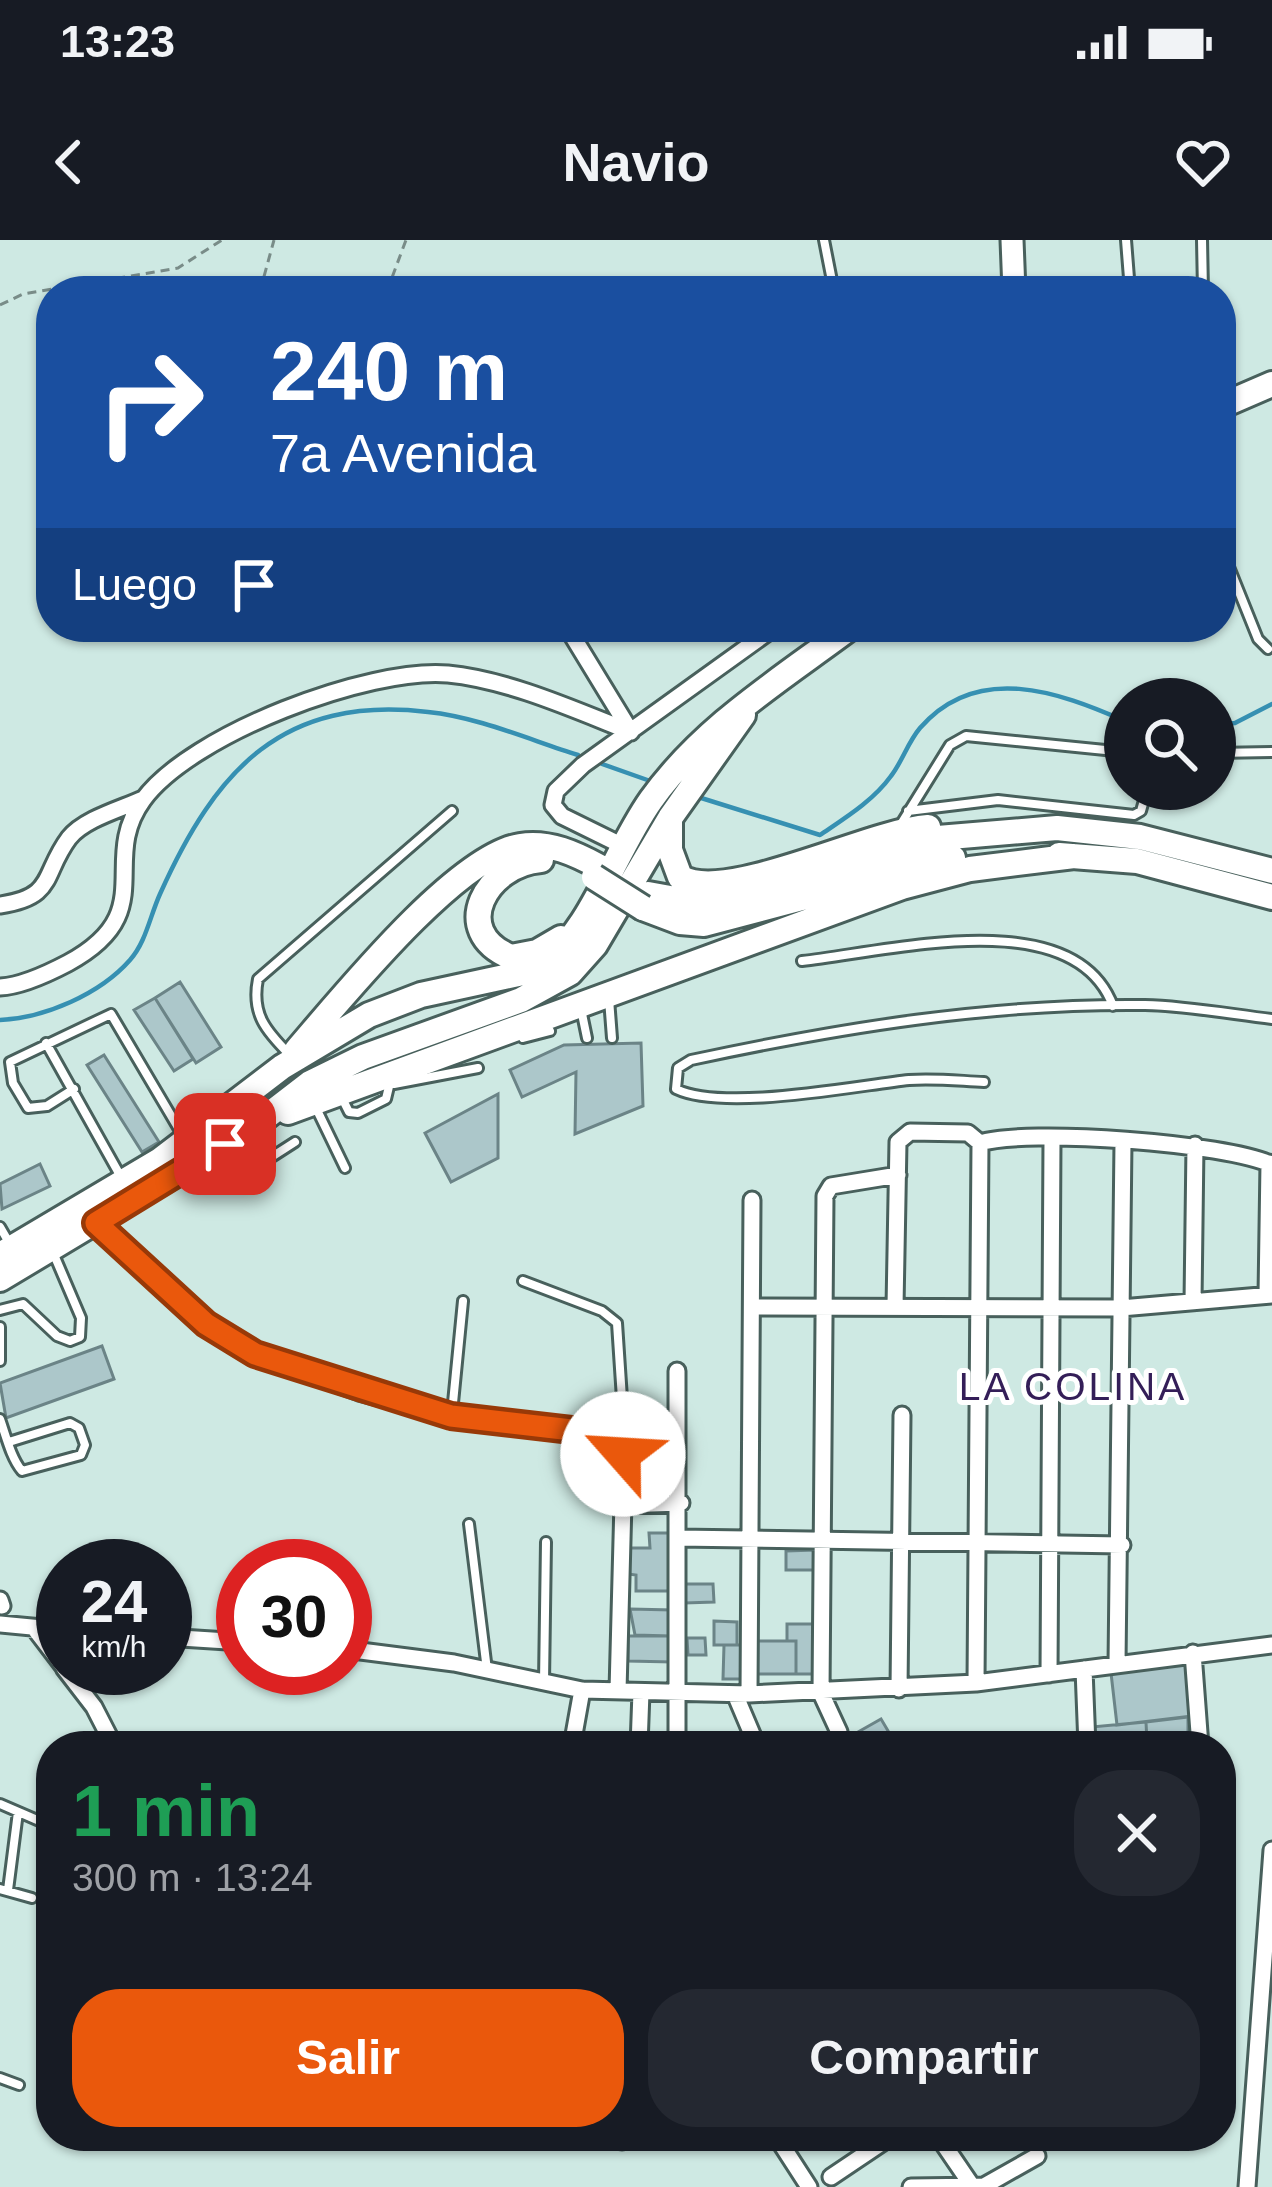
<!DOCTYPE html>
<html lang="es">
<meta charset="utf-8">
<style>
:root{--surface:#171b24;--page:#242831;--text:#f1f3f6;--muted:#9ea1a6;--accent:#ea580c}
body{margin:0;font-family:Helvetica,sans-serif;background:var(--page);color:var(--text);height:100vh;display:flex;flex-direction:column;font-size:45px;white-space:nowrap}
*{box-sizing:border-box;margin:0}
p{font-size:39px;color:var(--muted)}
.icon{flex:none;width:66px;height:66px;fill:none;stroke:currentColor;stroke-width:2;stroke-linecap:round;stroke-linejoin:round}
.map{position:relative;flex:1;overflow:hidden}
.details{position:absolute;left:36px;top:1491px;width:1200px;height:420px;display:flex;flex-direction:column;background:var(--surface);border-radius:48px;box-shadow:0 3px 9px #0004}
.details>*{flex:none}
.top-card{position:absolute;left:36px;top:36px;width:1200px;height:366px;border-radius:48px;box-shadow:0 3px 9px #0004;background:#1a4fa0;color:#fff;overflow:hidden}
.controls{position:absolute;left:1104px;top:438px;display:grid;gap:24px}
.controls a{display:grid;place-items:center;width:132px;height:132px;border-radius:50%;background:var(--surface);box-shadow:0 3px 9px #0004;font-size:60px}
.speed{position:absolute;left:36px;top:1299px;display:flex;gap:24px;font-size:60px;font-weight:700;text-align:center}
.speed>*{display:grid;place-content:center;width:156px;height:156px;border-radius:50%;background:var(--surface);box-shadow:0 3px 9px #0004;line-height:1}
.speed small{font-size:30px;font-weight:400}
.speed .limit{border:18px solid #d22;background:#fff;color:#111}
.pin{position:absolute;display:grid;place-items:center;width:102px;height:102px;color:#fff;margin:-51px;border-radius:24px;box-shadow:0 6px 18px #0006}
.me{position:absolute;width:132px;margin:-66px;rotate:296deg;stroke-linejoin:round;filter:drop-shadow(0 0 9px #0008)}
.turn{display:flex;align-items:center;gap:42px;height:252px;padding:0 36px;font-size:54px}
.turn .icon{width:156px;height:156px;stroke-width:2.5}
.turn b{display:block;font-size:84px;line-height:102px}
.then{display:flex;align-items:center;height:114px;padding:0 36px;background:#0003;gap:24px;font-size:45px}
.round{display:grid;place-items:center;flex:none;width:126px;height:126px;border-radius:48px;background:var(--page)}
.headline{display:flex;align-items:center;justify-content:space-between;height:204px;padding:0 36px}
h1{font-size:72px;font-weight:600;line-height:90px;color:#1e9e55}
.button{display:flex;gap:24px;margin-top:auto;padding:24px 36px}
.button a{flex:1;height:138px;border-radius:48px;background:var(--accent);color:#fff;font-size:48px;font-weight:600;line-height:138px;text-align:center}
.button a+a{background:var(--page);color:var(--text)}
.status{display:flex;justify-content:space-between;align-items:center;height:84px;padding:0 60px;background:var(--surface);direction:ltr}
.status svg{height:33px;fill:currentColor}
header{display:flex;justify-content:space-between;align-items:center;height:156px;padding:0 36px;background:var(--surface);font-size:54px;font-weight:600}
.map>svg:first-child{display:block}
</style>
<div class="status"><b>13:23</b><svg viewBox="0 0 49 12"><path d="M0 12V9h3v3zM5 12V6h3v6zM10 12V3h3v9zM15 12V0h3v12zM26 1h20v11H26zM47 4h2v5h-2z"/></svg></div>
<header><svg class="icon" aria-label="back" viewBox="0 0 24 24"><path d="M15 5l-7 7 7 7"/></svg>Navio<svg class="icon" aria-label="heart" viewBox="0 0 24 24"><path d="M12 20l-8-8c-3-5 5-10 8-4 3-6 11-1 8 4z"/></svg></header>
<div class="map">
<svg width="1272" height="1947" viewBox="0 0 1272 1947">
<rect width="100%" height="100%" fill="#cee9e3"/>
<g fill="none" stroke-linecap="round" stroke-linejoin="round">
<path stroke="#3690b2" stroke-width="4.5" d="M1215,485L1235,483L1272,464
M602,524L653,542
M698,557L820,595C845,578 873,561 891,536C902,522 908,502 920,488C977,422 1059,452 1125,481
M0,780C45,778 100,754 130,720C146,702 150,676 160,654C216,529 283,455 428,472C478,477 530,500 578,515"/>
</g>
<path fill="#acc7ca" stroke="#6b8487" stroke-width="3" d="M180,742L221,807L196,823L155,758Z
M155,758L193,819L174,831L134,770Z
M641,803L643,866L575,894L576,832L522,857L510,830L564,805Z
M104,815L159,902L142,912L87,825Z
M498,854V918L451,942L425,893Z
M40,924L50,946L2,969L0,944Z
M102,1106L114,1139L6,1178L0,1143Z
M649,1293H674L673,1351H636V1335L628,1334V1308H650Z
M816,1310V1330H786V1311Z
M684,1344H713L714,1362L685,1363Z
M630,1369L672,1370L671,1396L635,1395Z
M714,1381L737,1382V1405H714Z
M787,1384H816V1434H796V1401H787Z
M628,1396H671L672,1422L628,1421Z
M687,1398H705L706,1415H688Z
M756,1401H796V1434H756Z
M724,1405H743L742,1439H723Z
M1188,1424L1192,1476L1117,1485L1111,1433Z
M130,1428L135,1444L105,1451L97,1428Z
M1188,1477V1500L1147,1503L1146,1482Z
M881,1479L897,1506H866L858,1492Z
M1146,1482L1147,1503L1091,1506V1487Z"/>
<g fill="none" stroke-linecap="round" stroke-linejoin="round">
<defs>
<path id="lane" d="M824,0L834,51
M1126,0L1130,51
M1202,0L1203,51
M1221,307L1258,399L1268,409
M1215,513L1272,512
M908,571L998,560L1134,575L1141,571L1147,549
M901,584L950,505L966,496L1125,512
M802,721C887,712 1074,661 1113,766
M609,759L612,798
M581,769L587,798
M523,798L550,791
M46,803L121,937
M290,815C266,791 251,774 258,739L452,571
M984,842C960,841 934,838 909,840C854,846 724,872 676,849L678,828L691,820C840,788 992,763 1145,765C1187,766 1230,774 1272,779
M394,844L478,828
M74,849L47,866L28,868L13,843L10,822L111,774L183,896
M341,856L349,872L358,873L386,859L391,838
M316,868L345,928
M198,922L211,942L225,947L295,902
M0,987L11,1006
M523,1041L602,1071L617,1083L623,1174L619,1201
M0,1070L23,1064L57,1096L70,1101L80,1097L81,1078L52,1010
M0,1087V1121
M452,1173L463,1061
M0,1179C6,1196 11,1218 22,1231L81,1215L85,1205L79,1188L70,1183L9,1202
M469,1284L487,1430
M544,1442L546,1302
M0,1564L51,1586
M0,1649L32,1658
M8,1650L18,1572
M0,1838L19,1845"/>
<path id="street" d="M567,387L631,492
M625,607L562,576L553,565L556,551L583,525L775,387
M0,665C56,657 42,634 69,598C84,579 121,569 143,559
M0,747C22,746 49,733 68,723C162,672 98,622 143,560C191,494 369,427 448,434C509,440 575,470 631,492
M93,978L206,1084L255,1114L359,1152L451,1176L606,1194L618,1202L624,1224L618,1451
M1267,1055L1269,923
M1193,1062L1195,905
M752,1067L1121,1068L1272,1055
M895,1067L898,902L910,892L968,893L980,903C1025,888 1228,903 1272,925
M622,1265L681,1263
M678,1298L1122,1305
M0,1360L2,1366
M0,1384L63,1390
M34,1388L63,1426
M165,1397L243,1402
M345,1409L454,1423L582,1450L749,1454L976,1443L1272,1405
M1193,1413L1200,1506
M1117,1424L1123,902
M64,1428L94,1467L114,1506
M1084,1429L1087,1506
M1049,1434L1052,900
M976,1443L980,903
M899,1449L902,1175
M735,1454L757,1506
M749,1454L752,960
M572,1506L582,1450
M639,1506L641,1452
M677,1506V1131
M838,1506L839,1492L821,1453L825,956L831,946L898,935
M622,1896V1901
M776,1896L809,1947
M938,1896L970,1943
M831,1937L892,1896
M911,1947L984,1946L1037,1916
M1247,1947L1272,1610"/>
<path id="secondary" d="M1012,0L1014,51"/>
<path id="primary" d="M1221,166L1272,144
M670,579V610L680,637C725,665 866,592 928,587
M1059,615L1137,621L1272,657
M541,620C487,624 448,691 511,717L537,712L561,698
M648,654L714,666L938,598L1057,588L1140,597L1272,631
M643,668L680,682L704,684L953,618
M296,811C341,759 456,616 520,606C549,601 576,614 600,627
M288,872L902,647L970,629L1074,616
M0,1015L160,920L282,827L369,775L421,755L541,729C594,687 613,614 651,560C703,487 780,440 851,387
M0,1039L253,887L310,843L363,817L521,760L570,733L595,705L670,578L743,475"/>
</defs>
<use href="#lane" stroke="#48605c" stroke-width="14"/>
<use href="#street" stroke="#48605c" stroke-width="21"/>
<use href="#secondary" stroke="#48605c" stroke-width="27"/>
<use href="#primary" stroke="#48605c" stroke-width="30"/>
<path stroke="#798c88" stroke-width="3" stroke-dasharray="9 6" stroke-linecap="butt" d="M260,51L274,0
M387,51L406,0
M0,65L23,54L178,28L222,0
M882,387L887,394L891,387"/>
<use href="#lane" stroke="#fff" stroke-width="8"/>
<use href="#street" stroke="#fff" stroke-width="15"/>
<use href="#secondary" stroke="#fff" stroke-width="21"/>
<use href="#primary" stroke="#fff" stroke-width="24"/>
<defs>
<path id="primary-bridge" d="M594,637L643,668"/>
</defs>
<use href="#primary-bridge" stroke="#48605c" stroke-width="30" stroke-linecap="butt"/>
<use href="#primary-bridge" stroke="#fff" stroke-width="24"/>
</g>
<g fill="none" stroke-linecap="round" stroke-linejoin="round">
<defs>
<path id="route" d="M225,904L96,983L206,1084L255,1114L451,1176L606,1194L623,1214"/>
</defs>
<use href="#route" stroke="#983908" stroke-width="30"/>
<use href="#route" stroke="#ea580c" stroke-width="21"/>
</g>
<g text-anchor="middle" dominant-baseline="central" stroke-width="10" stroke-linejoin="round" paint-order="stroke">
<g font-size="39" letter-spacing="3" fill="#341e58" stroke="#fff">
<text x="1073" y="1146">LA COLINA</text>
</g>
</g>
</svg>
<div class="controls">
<a><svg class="icon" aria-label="search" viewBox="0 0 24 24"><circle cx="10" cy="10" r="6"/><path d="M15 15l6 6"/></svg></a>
</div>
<div class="speed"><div>24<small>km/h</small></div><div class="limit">30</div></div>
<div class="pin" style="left:225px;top:904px;background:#d93025"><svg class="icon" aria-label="arrive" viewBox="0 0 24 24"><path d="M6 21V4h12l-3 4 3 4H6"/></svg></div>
<svg class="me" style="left:623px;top:1214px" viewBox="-20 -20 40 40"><circle r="19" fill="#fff"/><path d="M0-13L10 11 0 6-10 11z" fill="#ea580c"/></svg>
<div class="top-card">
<div class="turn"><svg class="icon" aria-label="right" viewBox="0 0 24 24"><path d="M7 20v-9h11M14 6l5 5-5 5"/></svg><div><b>240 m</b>7a Avenida</div></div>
<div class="then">Luego<svg class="icon" aria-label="arrive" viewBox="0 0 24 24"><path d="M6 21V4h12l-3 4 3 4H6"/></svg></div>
</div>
<section class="details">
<div class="headline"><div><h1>1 min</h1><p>300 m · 13:24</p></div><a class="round"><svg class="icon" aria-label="close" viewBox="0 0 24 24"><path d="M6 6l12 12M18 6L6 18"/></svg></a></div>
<div class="button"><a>Salir</a><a>Compartir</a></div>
</section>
</div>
